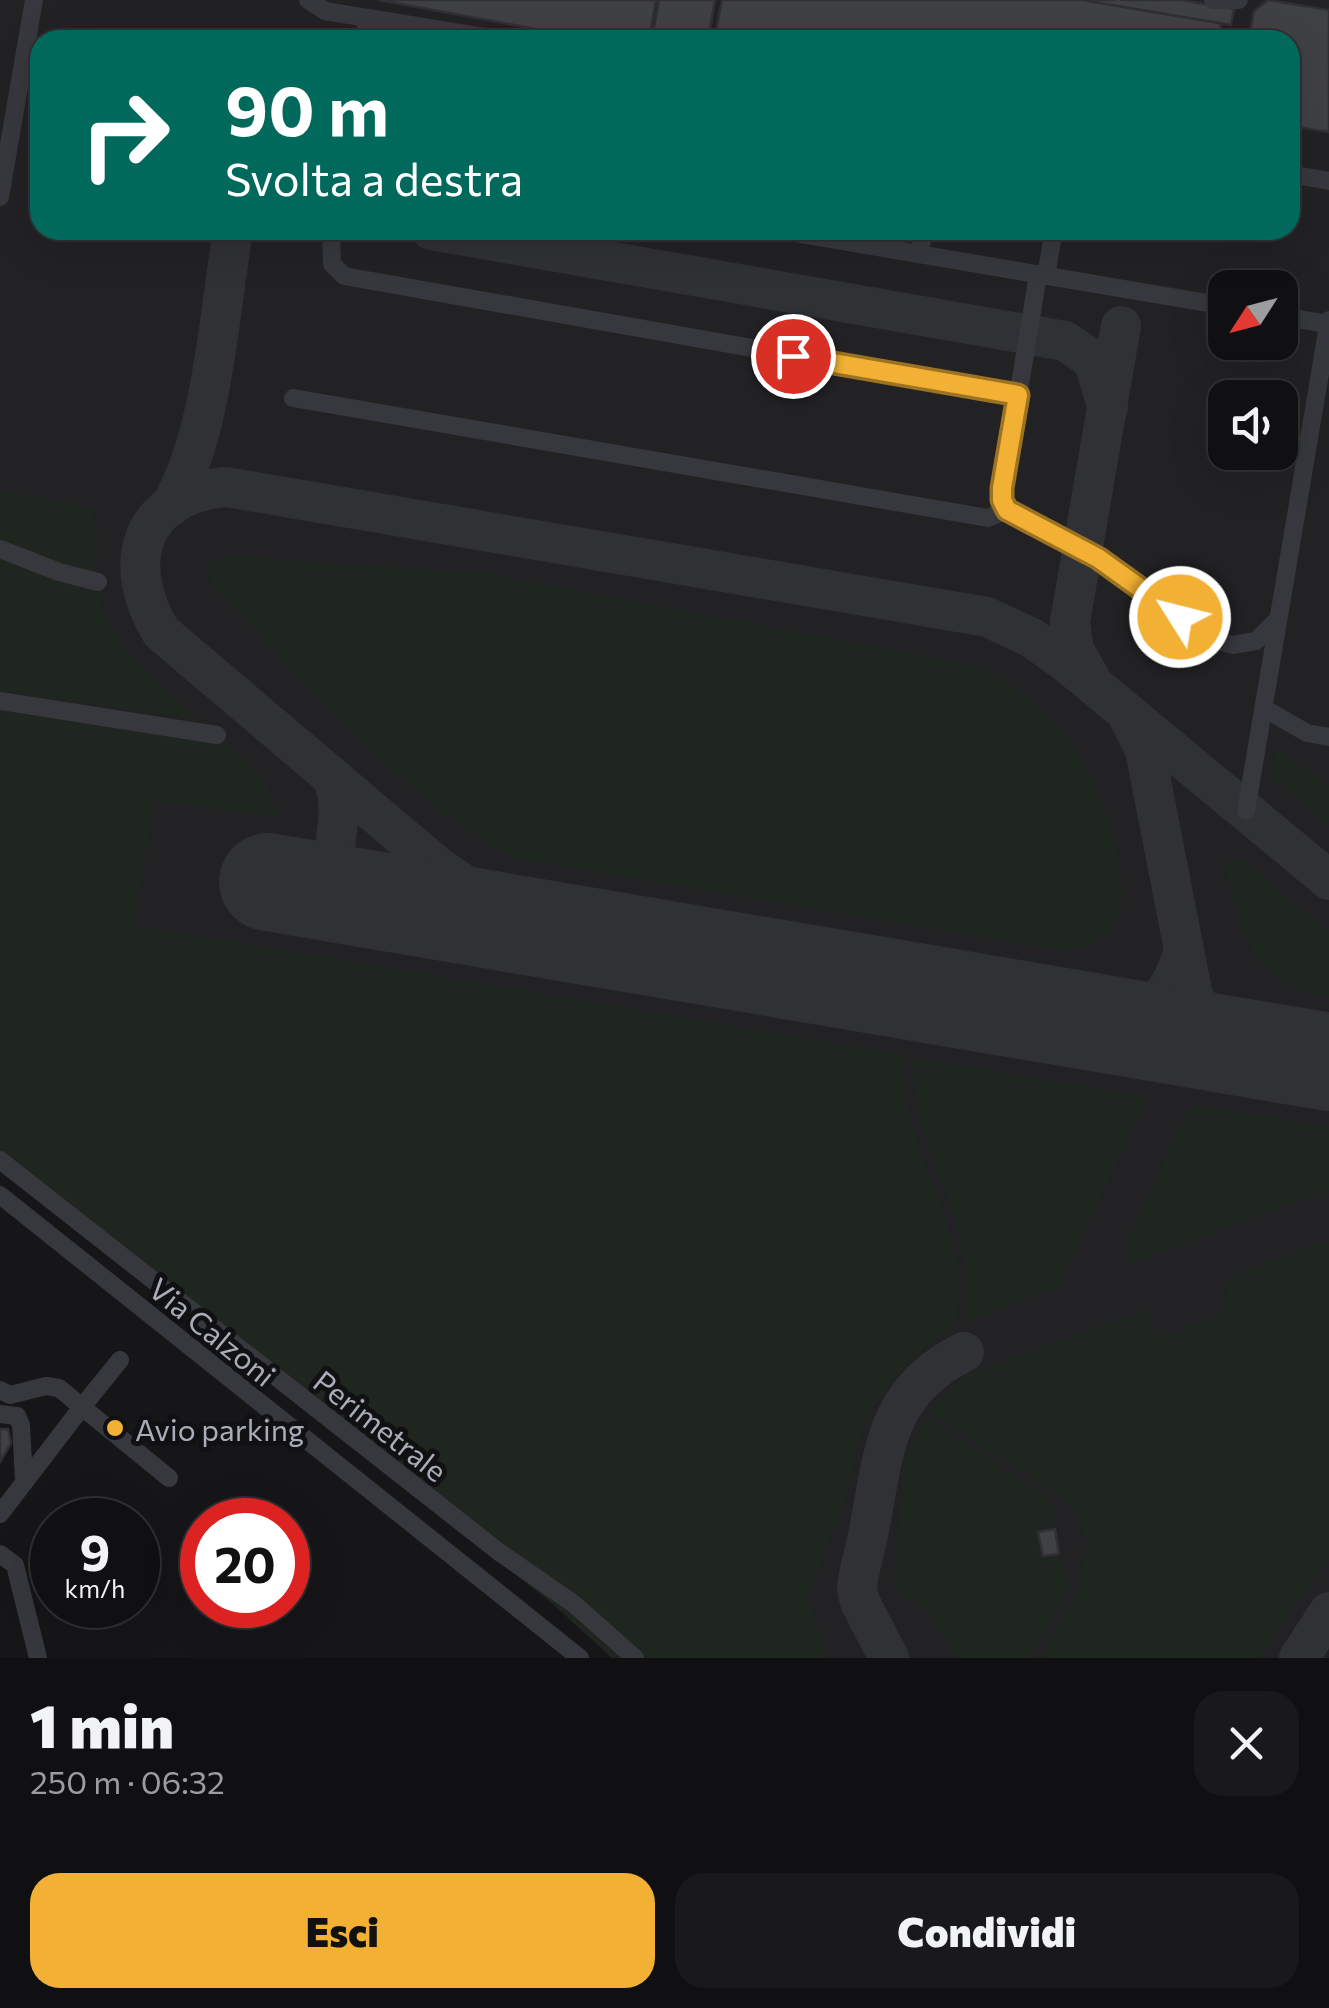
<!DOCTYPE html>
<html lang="it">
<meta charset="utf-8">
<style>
:root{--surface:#101012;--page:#19191b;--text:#f1f3f6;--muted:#9c9d9f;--line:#303032;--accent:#f2b134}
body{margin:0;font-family:Commissioner,sans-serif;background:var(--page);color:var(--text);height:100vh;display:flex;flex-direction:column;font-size:38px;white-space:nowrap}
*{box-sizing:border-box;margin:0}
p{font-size:32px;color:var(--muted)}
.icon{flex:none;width:55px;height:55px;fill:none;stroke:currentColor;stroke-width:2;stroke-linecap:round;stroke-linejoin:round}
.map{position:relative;height:1658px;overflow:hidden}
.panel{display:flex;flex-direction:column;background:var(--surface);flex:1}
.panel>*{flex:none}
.banner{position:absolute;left:30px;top:30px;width:1270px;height:210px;border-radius:30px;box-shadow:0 10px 40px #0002,0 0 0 2px var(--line);background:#00695c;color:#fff;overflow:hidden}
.needle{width:65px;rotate:234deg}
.controls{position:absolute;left:1208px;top:270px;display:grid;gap:20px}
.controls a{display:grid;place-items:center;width:90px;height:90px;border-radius:20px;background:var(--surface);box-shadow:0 10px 40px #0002,0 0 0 2px var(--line);font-size:50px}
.speed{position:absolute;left:30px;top:1498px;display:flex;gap:20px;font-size:50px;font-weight:700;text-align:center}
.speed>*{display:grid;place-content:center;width:130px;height:130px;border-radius:50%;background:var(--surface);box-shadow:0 10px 40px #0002,0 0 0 2px var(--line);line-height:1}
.speed small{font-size:25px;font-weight:400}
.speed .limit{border:15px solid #d22;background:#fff;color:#111}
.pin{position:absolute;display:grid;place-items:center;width:85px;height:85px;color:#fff;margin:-42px;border:5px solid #fff;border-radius:50%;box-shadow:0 2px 10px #0007}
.me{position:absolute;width:110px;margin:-55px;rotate:306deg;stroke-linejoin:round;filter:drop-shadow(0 0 8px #0008)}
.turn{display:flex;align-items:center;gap:35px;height:210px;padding:0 30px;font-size:45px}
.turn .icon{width:130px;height:130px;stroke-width:2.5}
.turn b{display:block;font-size:70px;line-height:85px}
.round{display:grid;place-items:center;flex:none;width:105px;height:105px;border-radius:30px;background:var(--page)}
.summary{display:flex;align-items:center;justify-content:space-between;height:170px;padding:0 30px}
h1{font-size:60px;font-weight:800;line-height:75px}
.primary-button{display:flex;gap:20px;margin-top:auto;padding:20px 30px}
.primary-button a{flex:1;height:115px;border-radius:30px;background:var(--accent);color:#111;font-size:40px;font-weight:800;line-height:115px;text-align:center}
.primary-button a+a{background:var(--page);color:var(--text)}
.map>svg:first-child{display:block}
</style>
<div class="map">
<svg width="1329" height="1658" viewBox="0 0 1329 1658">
<rect width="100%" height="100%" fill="#161618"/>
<path fill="#222225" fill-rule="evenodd" d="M0,0H1329V1658H612L553,1604L0,1167ZM40,40H1290V230H40ZM1225,288H1280V342H1225ZM1225,398H1280V452H1225Z"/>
<path fill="#1e261f" d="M0,491L67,502L91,510L98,530L96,574L29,556L0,543Z
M230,556L490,574L973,665C1006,681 1036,700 1060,728C1091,763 1136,870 1119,916C1111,939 1086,949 1064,951L518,859C402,801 302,677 211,585L208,567L213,561Z
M0,557L98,589C111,652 154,680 200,720L0,691Z
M0,708L230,745L266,781L278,818L155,800L134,925L905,1055C897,1159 977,1216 955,1326L922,1351L892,1380L872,1410L857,1447L850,1486L808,1597L827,1658H612L553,1604L0,1167Z
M1277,750L1329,785V825L1272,777Z
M1229,859H1240L1329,933V997C1247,983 1243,933 1224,864Z
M914,1057L1148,1097L1058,1287L963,1324C980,1214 909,1157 914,1057Z
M1198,1105L1329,1127V1190L1130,1263L1129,1239L1187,1111Z
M1329,1239V1558L1260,1658H1042L1079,1589L1087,1541L1072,1504L929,1412L967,1375L1146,1309L1157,1339L1224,1312L1229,1277Z
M926,1419L1055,1503L1059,1554L1070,1585L1032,1658H958L927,1610L903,1596L892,1578L905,1461Z"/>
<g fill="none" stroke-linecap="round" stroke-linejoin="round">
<path stroke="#303135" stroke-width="40" d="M431,230L1065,341L1093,360L1108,408
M170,507C213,433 219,315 233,230
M1090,678L1074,650L1070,622L1121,326
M1129,718L1145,750L1193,996L1216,1030L1271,1051
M331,776C356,825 306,867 367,898
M548,927L475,892L437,866L161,632C120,564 139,495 226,487L987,617L1032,638L1067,663L1329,880
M1087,1020C1145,1019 1167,1007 1184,950
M889,1658L860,1602L857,1589C858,1570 865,1553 868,1535C884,1457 882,1392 964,1352
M1299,1658L1329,1612"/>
<path stroke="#303135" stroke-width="98" d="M268,882L1329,1062"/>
</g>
<path fill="#404145" stroke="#303034" stroke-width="2.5" d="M379,0H656L649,40H595Z
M659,0H715L708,40L653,34Z
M722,0H1082L1220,23L1221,28L1220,40H739L715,36Z
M1082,0H1181L1234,9L1231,25Z
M1268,0L1329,10V132L1290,126V40H1226L1227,35L1249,38L1254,11Z
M0,1429H8L11,1443L0,1462Z
M1055,1529L1059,1554L1043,1556L1038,1532Z"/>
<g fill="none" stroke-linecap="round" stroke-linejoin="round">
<path stroke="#3d3f44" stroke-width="2.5" stroke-dasharray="5 8" stroke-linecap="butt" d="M1115,0L1206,15"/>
<path stroke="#37383d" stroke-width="18" d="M308,0L325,11L502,40
M1213,0H1239
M364,40L367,18
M1290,174L1329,181
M0,197L34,0
M331,230L332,264L344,276L1018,395
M777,230L1225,306
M920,254L923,230
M1038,275L1003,488L1002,500L1007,510L1097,558L1207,637L1232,645L1256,641L1278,619
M1046,276L1054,230
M1280,316L1328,324
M293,398L988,518L1007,510
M0,549L59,572L98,582
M0,701L217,735
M1265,709L1307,733L1329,737
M1246,811L1329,320
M0,1160L499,1552L574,1604L635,1658
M0,1195L580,1658
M120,1360L82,1407L169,1478
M0,1390L10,1395L46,1386L59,1388L82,1407L0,1514
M0,1414L17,1416L21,1425L24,1482
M0,1554L15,1565L38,1658"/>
</g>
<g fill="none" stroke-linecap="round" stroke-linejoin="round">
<defs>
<path id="route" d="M793,356L1018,395L1002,488V500L1007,510L1098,558L1180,617"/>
</defs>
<use href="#route" stroke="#9d7322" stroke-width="25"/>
<use href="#route" stroke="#f2b134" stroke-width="18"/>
</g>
<circle fill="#f2b134" stroke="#111113" stroke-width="4" cx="115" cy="1428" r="10"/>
<g text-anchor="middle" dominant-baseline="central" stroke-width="10" stroke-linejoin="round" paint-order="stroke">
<g font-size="30" fill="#a8adb8" stroke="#111113">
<text transform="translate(213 1331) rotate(39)">Via Calzoni</text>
<text transform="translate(381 1425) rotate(38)">Perimetrale</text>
</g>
<g font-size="30" fill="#a8adb8" stroke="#111113" text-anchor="start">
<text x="135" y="1428">Avio parking</text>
</g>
</g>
</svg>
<div class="controls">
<a><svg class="needle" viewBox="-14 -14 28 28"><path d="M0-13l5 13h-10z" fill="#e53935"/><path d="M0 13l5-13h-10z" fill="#9c9d9f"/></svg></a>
<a><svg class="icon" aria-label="sound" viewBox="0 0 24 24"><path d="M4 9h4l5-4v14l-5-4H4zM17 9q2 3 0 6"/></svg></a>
</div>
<div class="speed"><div>9<small>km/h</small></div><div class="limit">20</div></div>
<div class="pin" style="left:793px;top:356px;background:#d93025"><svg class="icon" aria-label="arrive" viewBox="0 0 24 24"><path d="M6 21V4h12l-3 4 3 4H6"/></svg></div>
<svg class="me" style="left:1180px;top:617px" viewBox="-20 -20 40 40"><circle r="17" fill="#f2b134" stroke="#fff" stroke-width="3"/><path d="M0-11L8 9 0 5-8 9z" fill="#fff"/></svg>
<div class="banner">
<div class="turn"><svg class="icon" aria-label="right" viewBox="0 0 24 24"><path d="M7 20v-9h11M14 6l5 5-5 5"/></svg><div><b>90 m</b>Svolta a destra</div></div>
</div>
</div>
<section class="panel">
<div class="summary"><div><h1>1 min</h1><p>250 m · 06:32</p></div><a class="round"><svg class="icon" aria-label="close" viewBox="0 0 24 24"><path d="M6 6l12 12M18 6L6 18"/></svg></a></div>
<div class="primary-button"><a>Esci</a><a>Condividi</a></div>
</section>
